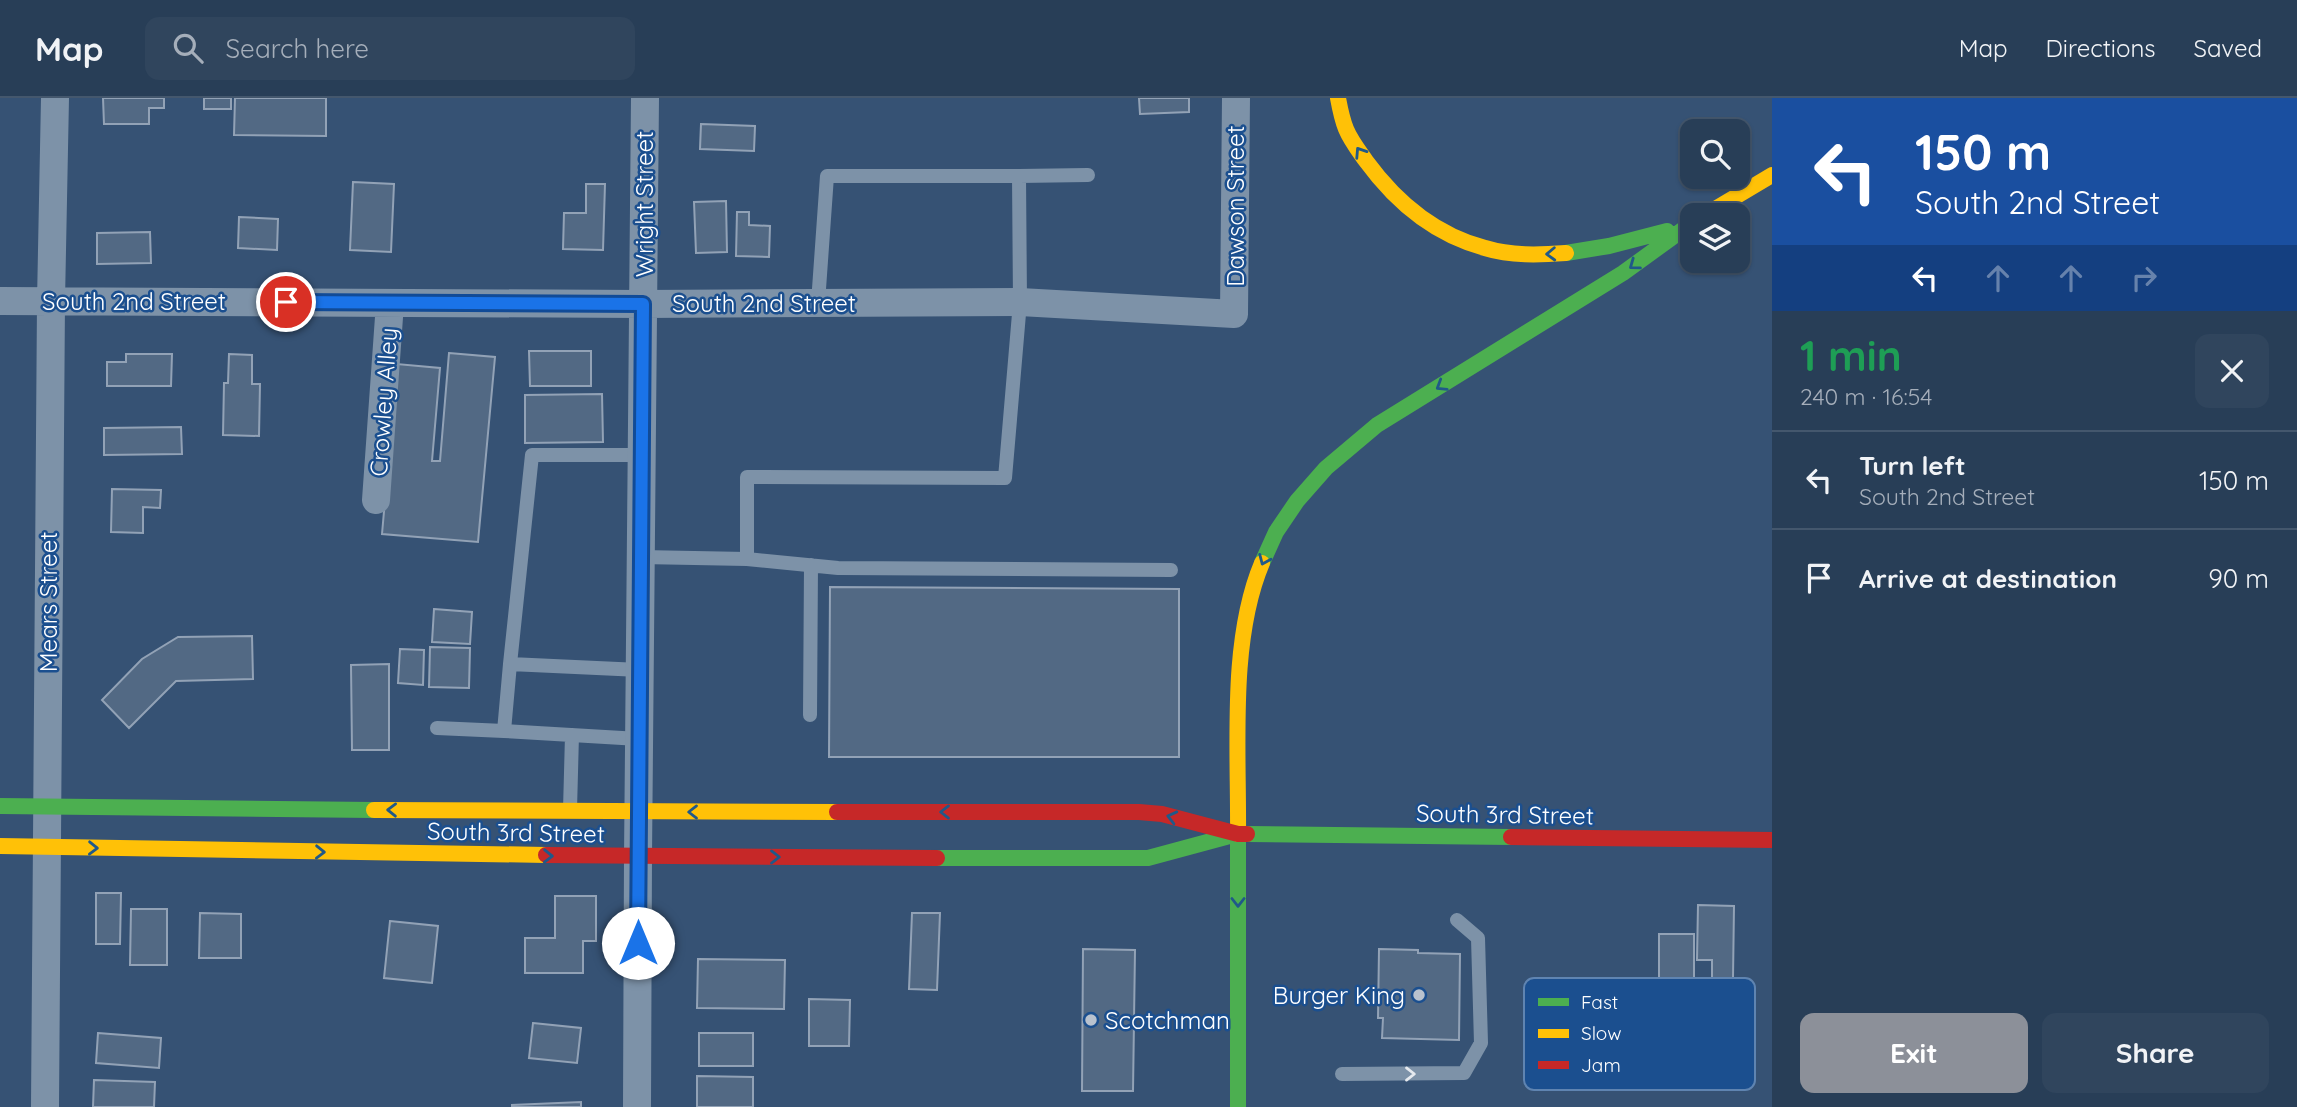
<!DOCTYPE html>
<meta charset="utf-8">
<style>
:root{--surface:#283e57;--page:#30455d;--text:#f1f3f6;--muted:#a5aeba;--line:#44576d;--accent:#8c9099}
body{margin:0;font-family:Quicksand,sans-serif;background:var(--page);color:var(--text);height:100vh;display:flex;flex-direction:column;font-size:26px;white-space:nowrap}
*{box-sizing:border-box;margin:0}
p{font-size:23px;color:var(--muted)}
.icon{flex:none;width:38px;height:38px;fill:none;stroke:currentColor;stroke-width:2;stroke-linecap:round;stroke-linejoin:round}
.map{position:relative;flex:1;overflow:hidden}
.details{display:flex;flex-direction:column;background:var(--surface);width:525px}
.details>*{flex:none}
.top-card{background:#1a4fa0;color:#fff;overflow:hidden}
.fabs{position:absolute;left:1680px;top:21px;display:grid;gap:14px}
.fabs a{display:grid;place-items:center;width:70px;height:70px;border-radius:14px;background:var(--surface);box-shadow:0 2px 5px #0004,0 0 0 2px var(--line);font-size:35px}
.pin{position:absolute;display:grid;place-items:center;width:60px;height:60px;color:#fff;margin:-30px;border:4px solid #fff;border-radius:50%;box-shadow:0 2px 7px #0007}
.me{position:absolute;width:77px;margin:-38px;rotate:0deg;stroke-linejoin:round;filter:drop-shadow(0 0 5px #0008)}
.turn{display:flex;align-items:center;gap:24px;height:147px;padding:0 28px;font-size:32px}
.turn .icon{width:91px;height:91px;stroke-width:2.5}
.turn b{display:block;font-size:49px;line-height:60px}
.lanes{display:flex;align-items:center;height:66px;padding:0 28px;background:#0003;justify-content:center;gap:35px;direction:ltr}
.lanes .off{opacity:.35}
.round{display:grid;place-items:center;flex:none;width:74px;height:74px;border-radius:14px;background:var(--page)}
.headline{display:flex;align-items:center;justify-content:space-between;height:119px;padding:0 28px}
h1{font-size:42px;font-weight:700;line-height:52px;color:#1e9e55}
.primary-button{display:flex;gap:14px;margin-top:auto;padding:14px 28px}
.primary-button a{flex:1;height:80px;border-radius:14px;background:var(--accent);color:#fff;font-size:28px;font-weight:700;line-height:80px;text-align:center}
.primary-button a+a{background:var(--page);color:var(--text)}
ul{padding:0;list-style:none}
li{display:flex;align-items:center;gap:21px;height:98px;padding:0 28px;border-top:2px solid var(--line)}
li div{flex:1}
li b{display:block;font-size:26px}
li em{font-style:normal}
header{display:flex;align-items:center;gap:42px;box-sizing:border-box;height:98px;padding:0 35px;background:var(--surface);border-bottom:2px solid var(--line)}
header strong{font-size:33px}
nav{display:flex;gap:38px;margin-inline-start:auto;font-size:24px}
.search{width:490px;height:63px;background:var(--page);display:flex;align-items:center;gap:18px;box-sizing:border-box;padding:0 24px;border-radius:14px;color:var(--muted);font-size:26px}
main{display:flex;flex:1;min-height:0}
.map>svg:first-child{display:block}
</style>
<header>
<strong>Map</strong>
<div class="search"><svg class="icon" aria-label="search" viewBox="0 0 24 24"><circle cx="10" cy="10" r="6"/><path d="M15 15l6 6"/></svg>Search here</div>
<nav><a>Map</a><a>Directions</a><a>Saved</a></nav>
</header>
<main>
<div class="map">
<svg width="1772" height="1009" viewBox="0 0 1772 1009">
<rect width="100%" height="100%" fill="#365274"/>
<path fill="#526984" stroke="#92a2b6" stroke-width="2" d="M103,0H164V10H149V26H104Z
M204,0H231V11H204Z
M235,0H326V38L234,37Z
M1139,0H1189V14L1140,16Z
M701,26L755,28L754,53L700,51Z
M353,84L394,86L391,154L350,152Z
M586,86H605L603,152L563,151L564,115H586Z
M726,103L727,154L696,155L694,104Z
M737,114H749V127L770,128L769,159L736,158Z
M239,119L278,121L277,152L238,150Z
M150,134L151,165L97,166V135Z
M529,253H591V288H530Z
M449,255L495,259L478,444L382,436L397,266L440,270L432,363H440Z
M126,256H172L171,288H107V264H126Z
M229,256L252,257V286H260L259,338L223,337L224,285H228Z
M602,296L603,344L525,345V297Z
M181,329L182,356L104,357V330Z
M112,391L161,392L160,410L143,409V435L111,434Z
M830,489L1179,491V659H829Z
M434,511L472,514L470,546L432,544Z
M252,538L253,581L176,583L129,630L102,602L142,561L178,539Z
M430,549L470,550L469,590L429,589Z
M400,551L424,552L423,587L398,585Z
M389,566V652H352L351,567Z
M96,795H121L120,846H96Z
M555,798H596V843H583V875H525V840H555Z
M1698,807L1734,808L1733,880H1712V862H1697Z
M131,811H167V867H130Z
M200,815L241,816V860H199Z
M912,815H940L937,892L909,891Z
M390,823L438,828L432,885L384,880Z
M1659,836H1694V915H1659Z
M1083,851L1135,852L1133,993H1082Z
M1379,851L1418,852V855L1460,856L1459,942L1382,940L1383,920H1378Z
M698,861L785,862L784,911L697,910Z
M809,901L850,902L849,948H809Z
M533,925L581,930L577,965L529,960Z
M98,935L161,940L159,970L96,965Z
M699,935H753V968H699Z
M697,978L753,979V1009H697Z
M94,982L155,984L154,1009H93Z
M581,1004V1009H512V1007Z"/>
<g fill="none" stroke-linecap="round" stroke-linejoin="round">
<path stroke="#7d92a8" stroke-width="14" d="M1019,78L1088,77
M641,459L747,461L838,470L1171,472
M747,461V379L1005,380L1020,204L1019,78H827L818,205
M510,566L532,357H642
M810,617L811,467
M437,630L504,633
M639,641L504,633L510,566L640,572
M570,712L572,637
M1342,976L1464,975L1481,945L1478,840L1457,822"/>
<path stroke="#7d92a8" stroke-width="28" d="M0,203L643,206L1020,204L1234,216L1236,0
M376,402L390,205
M45,1009L51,203L55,0
M637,1009L638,759L645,0"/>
<path stroke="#4caf50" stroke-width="16" d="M1566,155L1609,148L1667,133
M1262,465L1276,434L1297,403L1326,370L1377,327L1623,175L1692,125
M0,708L374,712
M1238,736V1009
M1247,736L1511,739
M937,760H1148L1237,736"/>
<path stroke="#ffc107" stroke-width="16" d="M1338,0C1340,11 1342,21 1346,31C1351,43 1359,53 1366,63C1396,104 1436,137 1485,150C1511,158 1539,157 1566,155
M1705,117L1772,77
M374,712L837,714
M1238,736C1239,652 1229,543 1262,465
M0,748L546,757"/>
<path stroke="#c62828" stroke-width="16" d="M837,714H1139L1162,716L1238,736H1247
M1511,739L1772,742
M546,757L937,760"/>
</g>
<defs><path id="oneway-chevron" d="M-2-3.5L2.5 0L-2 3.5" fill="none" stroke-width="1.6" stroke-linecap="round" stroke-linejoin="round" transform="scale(1.75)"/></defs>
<g stroke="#205989">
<use href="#oneway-chevron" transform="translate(1360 54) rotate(-123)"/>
<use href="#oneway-chevron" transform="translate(1551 156) rotate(178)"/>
<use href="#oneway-chevron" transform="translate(1634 167) rotate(144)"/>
<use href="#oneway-chevron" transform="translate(1441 288) rotate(148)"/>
<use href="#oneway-chevron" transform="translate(1264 462) rotate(113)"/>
<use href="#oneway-chevron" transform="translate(392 712) rotate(-179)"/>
<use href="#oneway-chevron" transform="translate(693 714) rotate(-180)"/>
<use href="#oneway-chevron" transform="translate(945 714) rotate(-180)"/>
<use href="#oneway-chevron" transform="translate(1172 719) rotate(-166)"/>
<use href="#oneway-chevron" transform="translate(93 750) rotate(1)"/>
<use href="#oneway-chevron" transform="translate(320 754) rotate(1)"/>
<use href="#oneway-chevron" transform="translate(548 758) rotate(1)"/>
<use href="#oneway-chevron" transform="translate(775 759)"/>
<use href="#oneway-chevron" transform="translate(1238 804) rotate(90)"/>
</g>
<use stroke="#e5e9ee" href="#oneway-chevron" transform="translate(1410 976)"/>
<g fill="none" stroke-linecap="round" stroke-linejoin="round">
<defs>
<path id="route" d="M286,204L643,206L638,845"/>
</defs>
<use href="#route" stroke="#114b97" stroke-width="18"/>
<use href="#route" stroke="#1a73e8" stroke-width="12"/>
</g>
<g fill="#b9c2ce" stroke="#1b4f8f" stroke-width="2.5">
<circle cx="1419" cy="897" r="7"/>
<circle cx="1091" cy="922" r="7"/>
</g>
<g text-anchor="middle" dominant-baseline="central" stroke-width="5" stroke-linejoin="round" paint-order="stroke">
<g font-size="24" fill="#fff" stroke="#1b4f8f">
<text transform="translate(644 106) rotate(-90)">Wright Street</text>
<text transform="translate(1235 108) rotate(-90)">Dawson Street</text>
<text x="134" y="203">South 2nd Street</text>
<text x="764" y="205">South 2nd Street</text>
<text transform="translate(383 304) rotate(-86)">Crowley Alley</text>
<text transform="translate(48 504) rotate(-90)">Mears Street</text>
<text transform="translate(1505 716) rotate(1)">South 3rd Street</text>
<text transform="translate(516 734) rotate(1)">South 3rd Street</text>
</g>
<g font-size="24" fill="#fff" stroke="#1b4f8f" text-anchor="end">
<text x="1405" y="897">Burger King</text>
<text x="1105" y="922" text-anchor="start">Scotchman</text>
</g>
</g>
<rect x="1524" y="880" width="231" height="112" rx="10" fill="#1b4f8f" stroke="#5f84b1" stroke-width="2"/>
<rect x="1538" y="900" width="31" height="8" fill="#4caf50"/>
<rect x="1538" y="931" width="31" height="9" fill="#ffc107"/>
<rect x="1538" y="963" width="31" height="8" fill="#c62828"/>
<g font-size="19" fill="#fff">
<text x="1581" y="911">Fast</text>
<text x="1581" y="942">Slow</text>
<text x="1581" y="974">Jam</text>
</g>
</svg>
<div class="fabs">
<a><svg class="icon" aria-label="search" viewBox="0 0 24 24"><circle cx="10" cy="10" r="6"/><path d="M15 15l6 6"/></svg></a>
<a><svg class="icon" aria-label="layers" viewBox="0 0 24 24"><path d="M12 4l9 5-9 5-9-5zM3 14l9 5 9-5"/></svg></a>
</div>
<div class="pin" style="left:286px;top:204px;background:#d93025"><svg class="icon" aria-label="arrive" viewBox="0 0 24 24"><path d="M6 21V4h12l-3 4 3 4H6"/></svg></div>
<svg class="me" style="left:638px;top:845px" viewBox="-20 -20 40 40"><circle r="19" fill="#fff"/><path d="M0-13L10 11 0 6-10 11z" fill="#1a73e8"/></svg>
</div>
<section class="details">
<div class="top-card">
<div class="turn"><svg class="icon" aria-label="left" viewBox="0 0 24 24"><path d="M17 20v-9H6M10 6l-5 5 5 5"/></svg><div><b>150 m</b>South 2nd Street</div></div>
<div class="lanes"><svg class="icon" aria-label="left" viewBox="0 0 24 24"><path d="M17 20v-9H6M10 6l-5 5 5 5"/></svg><svg class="icon off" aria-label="ahead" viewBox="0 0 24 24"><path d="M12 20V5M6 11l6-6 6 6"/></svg><svg class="icon off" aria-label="ahead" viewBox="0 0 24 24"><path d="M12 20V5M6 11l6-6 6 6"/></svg><svg class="icon off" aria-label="right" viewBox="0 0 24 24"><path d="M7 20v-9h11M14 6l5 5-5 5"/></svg></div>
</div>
<div class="headline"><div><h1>1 min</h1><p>240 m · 16:54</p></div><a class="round"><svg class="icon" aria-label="close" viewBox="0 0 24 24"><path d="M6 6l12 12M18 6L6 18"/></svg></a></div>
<ul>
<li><svg class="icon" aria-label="left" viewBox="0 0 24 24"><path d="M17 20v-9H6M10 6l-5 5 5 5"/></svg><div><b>Turn left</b><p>South 2nd Street</p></div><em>150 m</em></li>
<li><svg class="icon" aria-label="arrive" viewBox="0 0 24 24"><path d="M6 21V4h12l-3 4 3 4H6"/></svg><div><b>Arrive at destination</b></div><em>90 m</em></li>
</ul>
<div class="primary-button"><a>Exit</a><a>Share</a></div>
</section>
</main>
